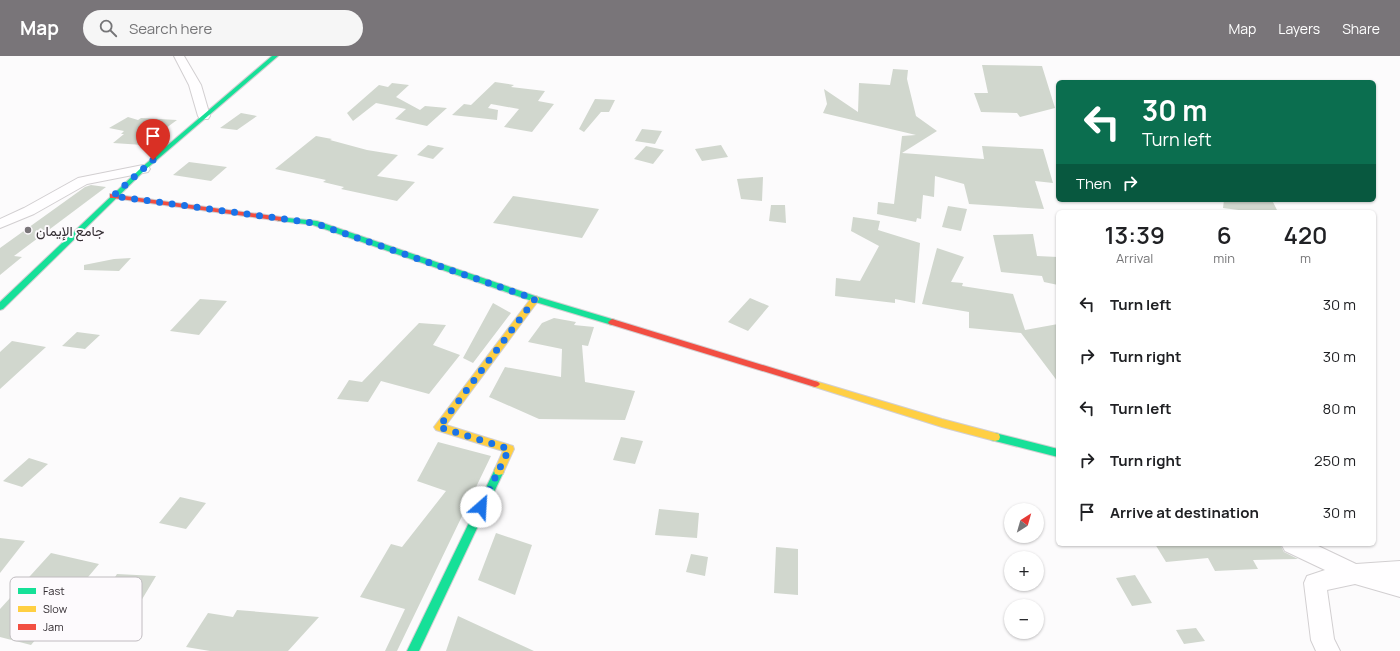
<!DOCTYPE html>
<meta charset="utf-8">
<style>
:root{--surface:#fff;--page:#f6f6f6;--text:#202124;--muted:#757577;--accent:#797579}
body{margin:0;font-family:Manrope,Vazirmatn,sans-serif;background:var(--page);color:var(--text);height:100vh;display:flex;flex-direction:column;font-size:15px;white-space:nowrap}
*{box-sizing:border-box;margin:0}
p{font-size:13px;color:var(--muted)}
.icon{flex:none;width:22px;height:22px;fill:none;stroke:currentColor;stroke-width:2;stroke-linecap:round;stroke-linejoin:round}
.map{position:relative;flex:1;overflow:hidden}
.panel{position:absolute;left:1056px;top:154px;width:320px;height:336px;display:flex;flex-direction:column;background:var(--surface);border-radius:6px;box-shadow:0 1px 3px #0004}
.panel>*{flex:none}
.banner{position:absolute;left:1056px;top:24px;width:320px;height:122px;border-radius:6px;box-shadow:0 1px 3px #0004;background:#0b6e4f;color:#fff;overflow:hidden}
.needle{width:26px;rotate:37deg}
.buttons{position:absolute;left:1004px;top:447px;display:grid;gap:8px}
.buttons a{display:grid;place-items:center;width:40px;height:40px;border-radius:50%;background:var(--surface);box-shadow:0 1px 3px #0004;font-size:20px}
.pin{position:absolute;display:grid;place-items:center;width:34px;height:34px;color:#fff;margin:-41px -17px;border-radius:50% 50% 50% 0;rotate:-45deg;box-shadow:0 0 4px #0007}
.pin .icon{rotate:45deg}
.me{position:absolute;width:44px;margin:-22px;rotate:26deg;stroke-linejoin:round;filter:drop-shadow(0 0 3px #0008)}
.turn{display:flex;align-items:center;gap:14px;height:84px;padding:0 20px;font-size:18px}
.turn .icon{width:52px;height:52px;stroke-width:2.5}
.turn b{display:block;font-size:28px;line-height:34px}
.then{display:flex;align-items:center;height:38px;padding:0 20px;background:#0003;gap:8px;font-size:15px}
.eta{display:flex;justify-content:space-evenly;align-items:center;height:68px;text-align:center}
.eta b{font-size:24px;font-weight:600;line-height:28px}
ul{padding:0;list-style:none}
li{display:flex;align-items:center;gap:12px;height:52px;padding:0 20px}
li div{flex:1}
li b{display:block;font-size:15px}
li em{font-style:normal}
header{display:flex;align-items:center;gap:24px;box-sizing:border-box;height:56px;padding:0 20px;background:var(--accent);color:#fff}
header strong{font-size:19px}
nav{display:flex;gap:22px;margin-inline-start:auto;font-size:14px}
.search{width:280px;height:36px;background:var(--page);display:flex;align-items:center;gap:10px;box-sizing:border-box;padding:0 14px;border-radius:22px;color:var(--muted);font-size:15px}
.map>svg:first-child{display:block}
</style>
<header>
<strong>Map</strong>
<div class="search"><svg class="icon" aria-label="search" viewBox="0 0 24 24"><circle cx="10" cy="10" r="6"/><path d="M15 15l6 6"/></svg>Search here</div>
<nav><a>Map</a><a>Layers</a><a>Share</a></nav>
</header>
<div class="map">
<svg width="1400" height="595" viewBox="0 0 1400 595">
<rect width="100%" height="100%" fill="#fcfbfc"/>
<path fill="#d1d7ce" d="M982,9L1042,10L1055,52L1020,61L1017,57L981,56L974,37H988Z
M893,13L908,14L907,23L916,60L937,75L902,97L984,103L982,90L1043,93L1053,127L1035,125L1044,153L969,148L964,128L935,120L934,141L923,139L921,163L917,162L916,166L877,158L878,146L894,148L902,80L916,79L823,57L827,48L824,33L858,56L859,27L890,29Z
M495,26L514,29L511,31L545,35L538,45L554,48L532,76L504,71L519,53L491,48L488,52L498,54L497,64L452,59L464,48L471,49Z
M392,27L409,29L396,41L420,54L425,50L447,52L427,70L395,63L406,53L376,47L353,65L347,57L379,29L388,31Z
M595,43L615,44L609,56H601L584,76L579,73Z
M241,57L257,60L237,74L220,72Z
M128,61L138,64L141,62L177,64L143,89L113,87L124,78H121L124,75L109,72Z
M642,73L662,75L655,88L635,85Z
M316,80L332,83L330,84L367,94L398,99L377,120L415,126L397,145L341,133L344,131L323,126L326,124L275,113Z
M428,89L444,92L433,103L417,99Z
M721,89L728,101L702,105L695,93Z
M646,90L664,94L653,108L634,103Z
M189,106L227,111L211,125L173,119Z
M763,121L762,145L741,143L737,123Z
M91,129L106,131L14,200L22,201L0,219V192L85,131Z
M513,140L599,153L582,182L493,167Z
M1224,144H1272L1278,156H1254L1223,152Z
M771,149H785L786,167L769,165Z
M948,150L967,153L961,175L942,171Z
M853,161L880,165L878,174L920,187L915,247L895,243V247L835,240L836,222L860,225L879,190L851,175Z
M1033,178L1037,200L1058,201V229L1044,226L1042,220L1001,216L993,179Z
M937,192L964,201L951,226L963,227L962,230L1013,238L1025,274L1058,268V326L1021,277L969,272V256L922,248Z
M131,202L119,215L84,214V209L114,203Z
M750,242L769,250L748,275L728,266Z
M200,243L227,245L199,279L170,275Z
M493,247L511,257L473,307L463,302Z
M554,262L576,266L574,269L594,271L588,290L582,289L585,326L635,335L625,364L539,363L489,341L505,311L561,321L562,293L528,286L542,267Z
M419,267L446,269L433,289L460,299L429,338L381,325L368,346L337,343L349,324L362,326Z
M77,276L100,279L85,293L62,290Z
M12,285L46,291L0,333V296Z
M621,381L643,385L635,408L613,404Z
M438,386L491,400L397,595H385L405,553L360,541L391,488L402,491L446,435L417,425Z
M29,402L48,408L22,431L3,425Z
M180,441L206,447L186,473L159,467Z
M659,453L699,457L697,482L655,479Z
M496,477L532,489L515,539L478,524Z
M0,482L25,485L0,517Z
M1155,488H1280L1284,496L1298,503L1253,504L1258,513L1215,515L1208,502L1166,506Z
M776,491L798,493V539L774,537Z
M51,497L99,508L31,589L0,581V553Z
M691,498L708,501L705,520L686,516Z
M117,518L156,520L141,545L101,543Z
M1135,519L1152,547L1132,550L1116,522Z
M237,554L319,561L288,595H210L186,591L208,557L233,561Z
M458,560L534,595H446Z
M1196,572L1205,585L1184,588L1176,574Z"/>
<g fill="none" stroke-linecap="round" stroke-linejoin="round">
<defs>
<path id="street" d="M174,0H184L201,29L210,60L208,63H200L198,60L189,29Z
M143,109L148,110L150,113L148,116L87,128L34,158L0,172V163L24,152L78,122Z
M1281,488H1314L1356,508L1400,505V541L1355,528L1327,534L1334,583L1340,595H1316L1311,584L1304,527L1307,520L1325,514L1285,495Z"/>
<path id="fast" d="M272,0H278L145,114L3,253L0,254V246L141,112Z
M278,161L317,165L538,241L615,264L616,266L612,269L532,245L313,169L281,165H278Z
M995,377L1058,393V401L991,384L990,381L991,378Z
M499,411L503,412L504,415L419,595H407L494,415L495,412Z"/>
<path id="slow" d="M535,240L538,241L539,243L538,245L446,369L513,390L514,393L504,415L503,418L499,419L495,418L494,415L503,395L436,374L434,371L532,241Z
M815,325L942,363L995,377L999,378L1000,381L999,384L995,385L942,371L812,330L810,328L812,326Z"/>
<path id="jam" d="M110,138L281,161L285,163L281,165L113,142H110Z
M612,263L818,326L820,328L818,330L815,331L609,268L608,266Z"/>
</defs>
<use href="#street" stroke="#d2cfd1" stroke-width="2"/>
<use href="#fast" stroke="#d2cfd1" stroke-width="2"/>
<use href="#slow" stroke="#d2cfd1" stroke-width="2"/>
<use href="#jam" stroke="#d2cfd1" stroke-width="2"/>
<use href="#street" fill="#fffeff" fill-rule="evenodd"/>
<use href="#fast" fill="#16e098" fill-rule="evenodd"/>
<use href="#slow" fill="#ffcf43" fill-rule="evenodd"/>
<use href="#jam" fill="#f24e42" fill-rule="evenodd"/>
</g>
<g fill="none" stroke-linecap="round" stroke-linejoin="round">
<path stroke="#1a73e8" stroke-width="7" stroke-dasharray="0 12.6" d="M153,104L113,140L314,167L535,243L439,371L509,393L481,451"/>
</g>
<circle fill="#797579" stroke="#fdfafd" stroke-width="1.5" cx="28" cy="174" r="4"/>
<g text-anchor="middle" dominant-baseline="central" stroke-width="4" stroke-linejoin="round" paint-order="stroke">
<g font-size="14" fill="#332d32" stroke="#fdfafd" text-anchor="start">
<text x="36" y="174">جامع الإيمان</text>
</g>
</g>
<rect x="10" y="521" width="132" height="64" rx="6" fill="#fdfafd" stroke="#c0bcc0" stroke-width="1"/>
<rect x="18" y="532" width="18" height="6" fill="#16e098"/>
<rect x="18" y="550" width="18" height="6" fill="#ffcf43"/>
<rect x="18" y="568" width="18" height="6" fill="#f24e42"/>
<g font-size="11" fill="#332d32">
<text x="43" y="539">Fast</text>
<text x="43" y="557">Slow</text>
<text x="43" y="575">Jam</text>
</g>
</svg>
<div class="buttons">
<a><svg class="needle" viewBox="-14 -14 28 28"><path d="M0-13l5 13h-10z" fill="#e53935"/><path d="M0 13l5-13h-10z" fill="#757577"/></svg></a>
<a>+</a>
<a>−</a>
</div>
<div class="pin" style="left:153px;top:104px;background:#d93025"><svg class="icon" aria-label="arrive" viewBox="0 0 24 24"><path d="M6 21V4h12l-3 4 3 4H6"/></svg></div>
<svg class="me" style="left:481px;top:451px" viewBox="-20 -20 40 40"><circle r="19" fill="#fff"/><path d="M0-13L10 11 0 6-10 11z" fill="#1a73e8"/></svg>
<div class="banner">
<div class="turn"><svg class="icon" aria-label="left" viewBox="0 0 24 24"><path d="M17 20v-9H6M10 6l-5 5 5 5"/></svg><div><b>30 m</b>Turn left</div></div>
<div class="then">Then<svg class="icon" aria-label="right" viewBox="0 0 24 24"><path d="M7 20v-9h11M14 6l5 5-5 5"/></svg></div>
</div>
<section class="panel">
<div class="eta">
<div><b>13:39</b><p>Arrival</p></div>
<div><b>6</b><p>min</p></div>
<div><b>420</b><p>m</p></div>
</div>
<ul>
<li><svg class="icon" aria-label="left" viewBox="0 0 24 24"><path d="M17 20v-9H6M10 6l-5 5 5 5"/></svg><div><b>Turn left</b></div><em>30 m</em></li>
<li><svg class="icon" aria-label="right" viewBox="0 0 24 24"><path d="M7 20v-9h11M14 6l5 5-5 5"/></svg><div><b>Turn right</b></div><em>30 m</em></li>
<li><svg class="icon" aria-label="left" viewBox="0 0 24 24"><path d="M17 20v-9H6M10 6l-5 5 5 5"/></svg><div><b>Turn left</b></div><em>80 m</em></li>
<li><svg class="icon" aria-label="right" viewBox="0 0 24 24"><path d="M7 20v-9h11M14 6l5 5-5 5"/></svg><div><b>Turn right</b></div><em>250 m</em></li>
<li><svg class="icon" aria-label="arrive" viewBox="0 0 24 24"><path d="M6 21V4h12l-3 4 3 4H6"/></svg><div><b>Arrive at destination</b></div><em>30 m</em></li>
</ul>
</section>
</div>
